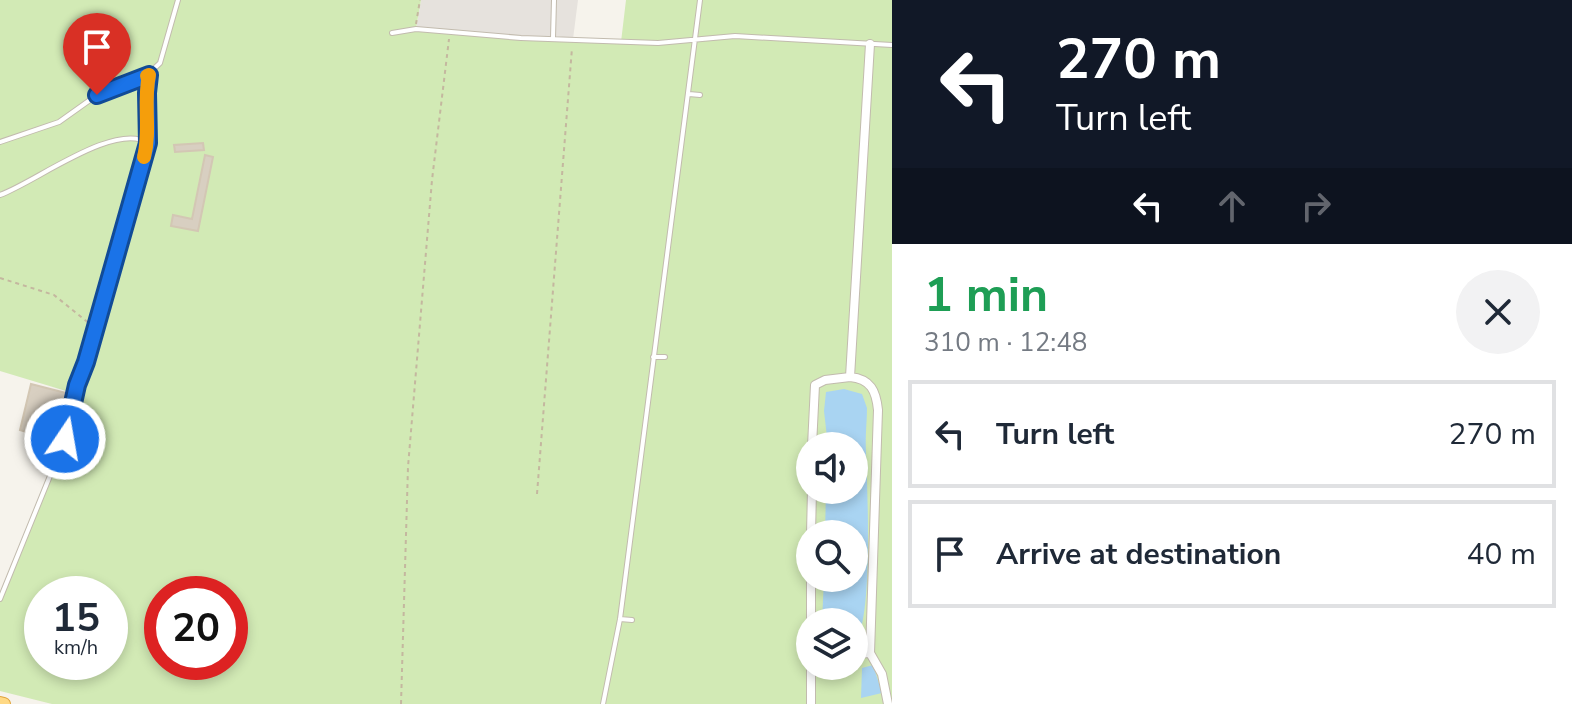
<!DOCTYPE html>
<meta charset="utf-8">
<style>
:root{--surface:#fff;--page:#f2f2f3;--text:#1f2937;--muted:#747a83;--line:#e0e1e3}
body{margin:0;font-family:"Nunito Sans",sans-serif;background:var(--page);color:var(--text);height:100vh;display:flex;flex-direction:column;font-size:30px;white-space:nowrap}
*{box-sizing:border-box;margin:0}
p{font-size:26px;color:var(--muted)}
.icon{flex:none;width:44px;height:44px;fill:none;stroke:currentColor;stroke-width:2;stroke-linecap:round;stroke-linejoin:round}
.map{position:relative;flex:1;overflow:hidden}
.drawer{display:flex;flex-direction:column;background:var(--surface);width:680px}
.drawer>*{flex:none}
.top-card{background:#111827;color:#fff;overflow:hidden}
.buttons{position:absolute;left:796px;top:432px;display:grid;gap:16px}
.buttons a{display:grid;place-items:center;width:72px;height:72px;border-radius:50%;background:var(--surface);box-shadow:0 4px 12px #0003;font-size:40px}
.speed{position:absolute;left:24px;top:576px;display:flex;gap:16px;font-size:40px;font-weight:700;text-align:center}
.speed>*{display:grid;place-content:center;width:104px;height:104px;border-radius:50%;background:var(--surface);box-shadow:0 4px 12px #0003;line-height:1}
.speed small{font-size:20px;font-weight:400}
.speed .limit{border:12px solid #d22;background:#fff;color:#111}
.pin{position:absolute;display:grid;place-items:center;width:68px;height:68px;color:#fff;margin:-82px -34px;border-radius:50% 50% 50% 0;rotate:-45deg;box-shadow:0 0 8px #0007}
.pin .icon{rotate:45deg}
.me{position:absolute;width:88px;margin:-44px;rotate:12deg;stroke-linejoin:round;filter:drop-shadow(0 0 6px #0008)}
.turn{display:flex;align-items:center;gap:28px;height:168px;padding:0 32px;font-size:36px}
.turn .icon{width:104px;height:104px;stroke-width:2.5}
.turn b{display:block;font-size:56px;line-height:68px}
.lanes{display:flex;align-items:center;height:76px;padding:0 32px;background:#0003;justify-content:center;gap:40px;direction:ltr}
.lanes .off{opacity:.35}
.round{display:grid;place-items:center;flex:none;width:84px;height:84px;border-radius:42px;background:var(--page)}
.headline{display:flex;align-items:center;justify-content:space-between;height:136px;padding:0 32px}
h1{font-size:48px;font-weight:700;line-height:60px;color:#1e9e55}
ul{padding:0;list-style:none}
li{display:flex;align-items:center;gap:24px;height:108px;margin:0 16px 12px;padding:0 16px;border:4px solid var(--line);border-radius:0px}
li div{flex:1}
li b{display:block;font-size:30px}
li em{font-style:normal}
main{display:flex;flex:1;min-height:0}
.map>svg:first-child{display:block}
</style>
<main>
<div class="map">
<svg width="892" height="704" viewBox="0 0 892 704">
<rect width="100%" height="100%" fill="#f6f3ec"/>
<path fill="#e6e2dd" d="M421,0H578L573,39L416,29Z"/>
<path fill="#d2eab5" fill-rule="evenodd" d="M0,0H421L416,28L449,33L621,42L626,0H892V704H52L0,691V599L65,439L76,394L0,371ZM810,446H854V490H810ZM810,534H854V578H810ZM42,594H110V662H42ZM162,594H230V662H162ZM810,622H854V666H810Z"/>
<path fill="#a9d4f2" d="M844,389L862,394L867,408C867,422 865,436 866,451C867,486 874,622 854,645V622H822L824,578H854V534H825L826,490H854V446H828L824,411L826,392Z
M873,665L882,693L861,698L862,668Z"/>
<path fill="#d8cfc1" stroke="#d3c7b4" stroke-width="2" d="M203,143L204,150L175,152L174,145Z
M205,155L213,157L198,231L171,226L173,215L192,219Z
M31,384L66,393L61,414L57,413L50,439L20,430Z"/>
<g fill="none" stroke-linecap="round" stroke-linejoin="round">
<defs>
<path id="service" d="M392,33L416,29L521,38L658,43L735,36L892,45
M553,38L554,0
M689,94L700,95
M0,142L59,122L97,95L143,79L160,63L178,0
M0,195C34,183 115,121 148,143
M653,357H665
M0,599L65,439L77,385L86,362L148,143L147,93L149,75
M620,619L632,620
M603,704L620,619L700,0"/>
<path id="minor" d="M812,446L815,385L825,380L850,377
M811,534L812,490
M811,622V578
M870,653L882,674L888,704
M854,654L870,653L878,410C876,391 871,379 850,377L870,44
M811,666V704"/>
<path id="trunk" d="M0,703L4,704"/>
</defs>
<use href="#service" stroke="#c2bbae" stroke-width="6"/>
<use href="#minor" stroke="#c2bbae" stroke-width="10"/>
<use href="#trunk" stroke="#e0a43c" stroke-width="14"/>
<path stroke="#c4b79f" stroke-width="2" stroke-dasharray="4 4" stroke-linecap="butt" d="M416,24L420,0
M0,278L54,295L90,324
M537,494L572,48
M401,704L408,467L432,180L449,39"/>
<use href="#service" stroke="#fff" stroke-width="4"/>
<use href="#minor" stroke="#fff" stroke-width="8"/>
<use href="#trunk" stroke="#ffd985" stroke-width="12"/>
</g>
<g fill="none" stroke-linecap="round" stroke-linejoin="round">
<defs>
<path id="route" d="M65,439L77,385L86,362L148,143L147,93L149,75L97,95"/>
</defs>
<use href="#route" stroke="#114b97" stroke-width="20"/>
<use href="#route" stroke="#1a73e8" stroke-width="14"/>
<path stroke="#f59e0b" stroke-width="14" d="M144,157C151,130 143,102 149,75L147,76"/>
</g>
</svg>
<div class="buttons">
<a><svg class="icon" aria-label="sound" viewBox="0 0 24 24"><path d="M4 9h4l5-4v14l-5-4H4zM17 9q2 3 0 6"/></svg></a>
<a><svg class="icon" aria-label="search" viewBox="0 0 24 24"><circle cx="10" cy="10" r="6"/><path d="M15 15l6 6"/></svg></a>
<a><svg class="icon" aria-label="layers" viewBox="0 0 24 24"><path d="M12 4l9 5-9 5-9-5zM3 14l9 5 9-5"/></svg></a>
</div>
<div class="speed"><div>15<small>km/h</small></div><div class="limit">20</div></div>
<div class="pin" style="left:97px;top:95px;background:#d93025"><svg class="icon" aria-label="arrive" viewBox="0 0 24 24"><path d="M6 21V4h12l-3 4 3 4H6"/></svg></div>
<svg class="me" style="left:65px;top:439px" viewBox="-20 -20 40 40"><circle r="17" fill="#1a73e8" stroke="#fff" stroke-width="3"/><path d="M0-11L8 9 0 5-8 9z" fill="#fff"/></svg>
</div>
<section class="drawer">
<div class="top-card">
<div class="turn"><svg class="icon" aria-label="left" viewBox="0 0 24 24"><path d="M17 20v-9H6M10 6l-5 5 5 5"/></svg><div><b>270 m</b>Turn left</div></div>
<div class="lanes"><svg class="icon" aria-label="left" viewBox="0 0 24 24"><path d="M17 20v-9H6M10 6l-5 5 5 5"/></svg><svg class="icon off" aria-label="ahead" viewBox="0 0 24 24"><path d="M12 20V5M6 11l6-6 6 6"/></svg><svg class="icon off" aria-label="right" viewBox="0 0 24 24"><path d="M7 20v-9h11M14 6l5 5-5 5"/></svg></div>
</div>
<div class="headline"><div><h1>1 min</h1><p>310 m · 12:48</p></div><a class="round"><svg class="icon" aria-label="close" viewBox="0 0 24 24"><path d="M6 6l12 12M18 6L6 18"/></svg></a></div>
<ul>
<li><svg class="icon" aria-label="left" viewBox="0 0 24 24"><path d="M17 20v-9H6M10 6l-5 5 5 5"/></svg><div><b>Turn left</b></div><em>270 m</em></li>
<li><svg class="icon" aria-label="arrive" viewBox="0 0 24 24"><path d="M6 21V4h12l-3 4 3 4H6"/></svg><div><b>Arrive at destination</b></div><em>40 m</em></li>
</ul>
</section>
</main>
